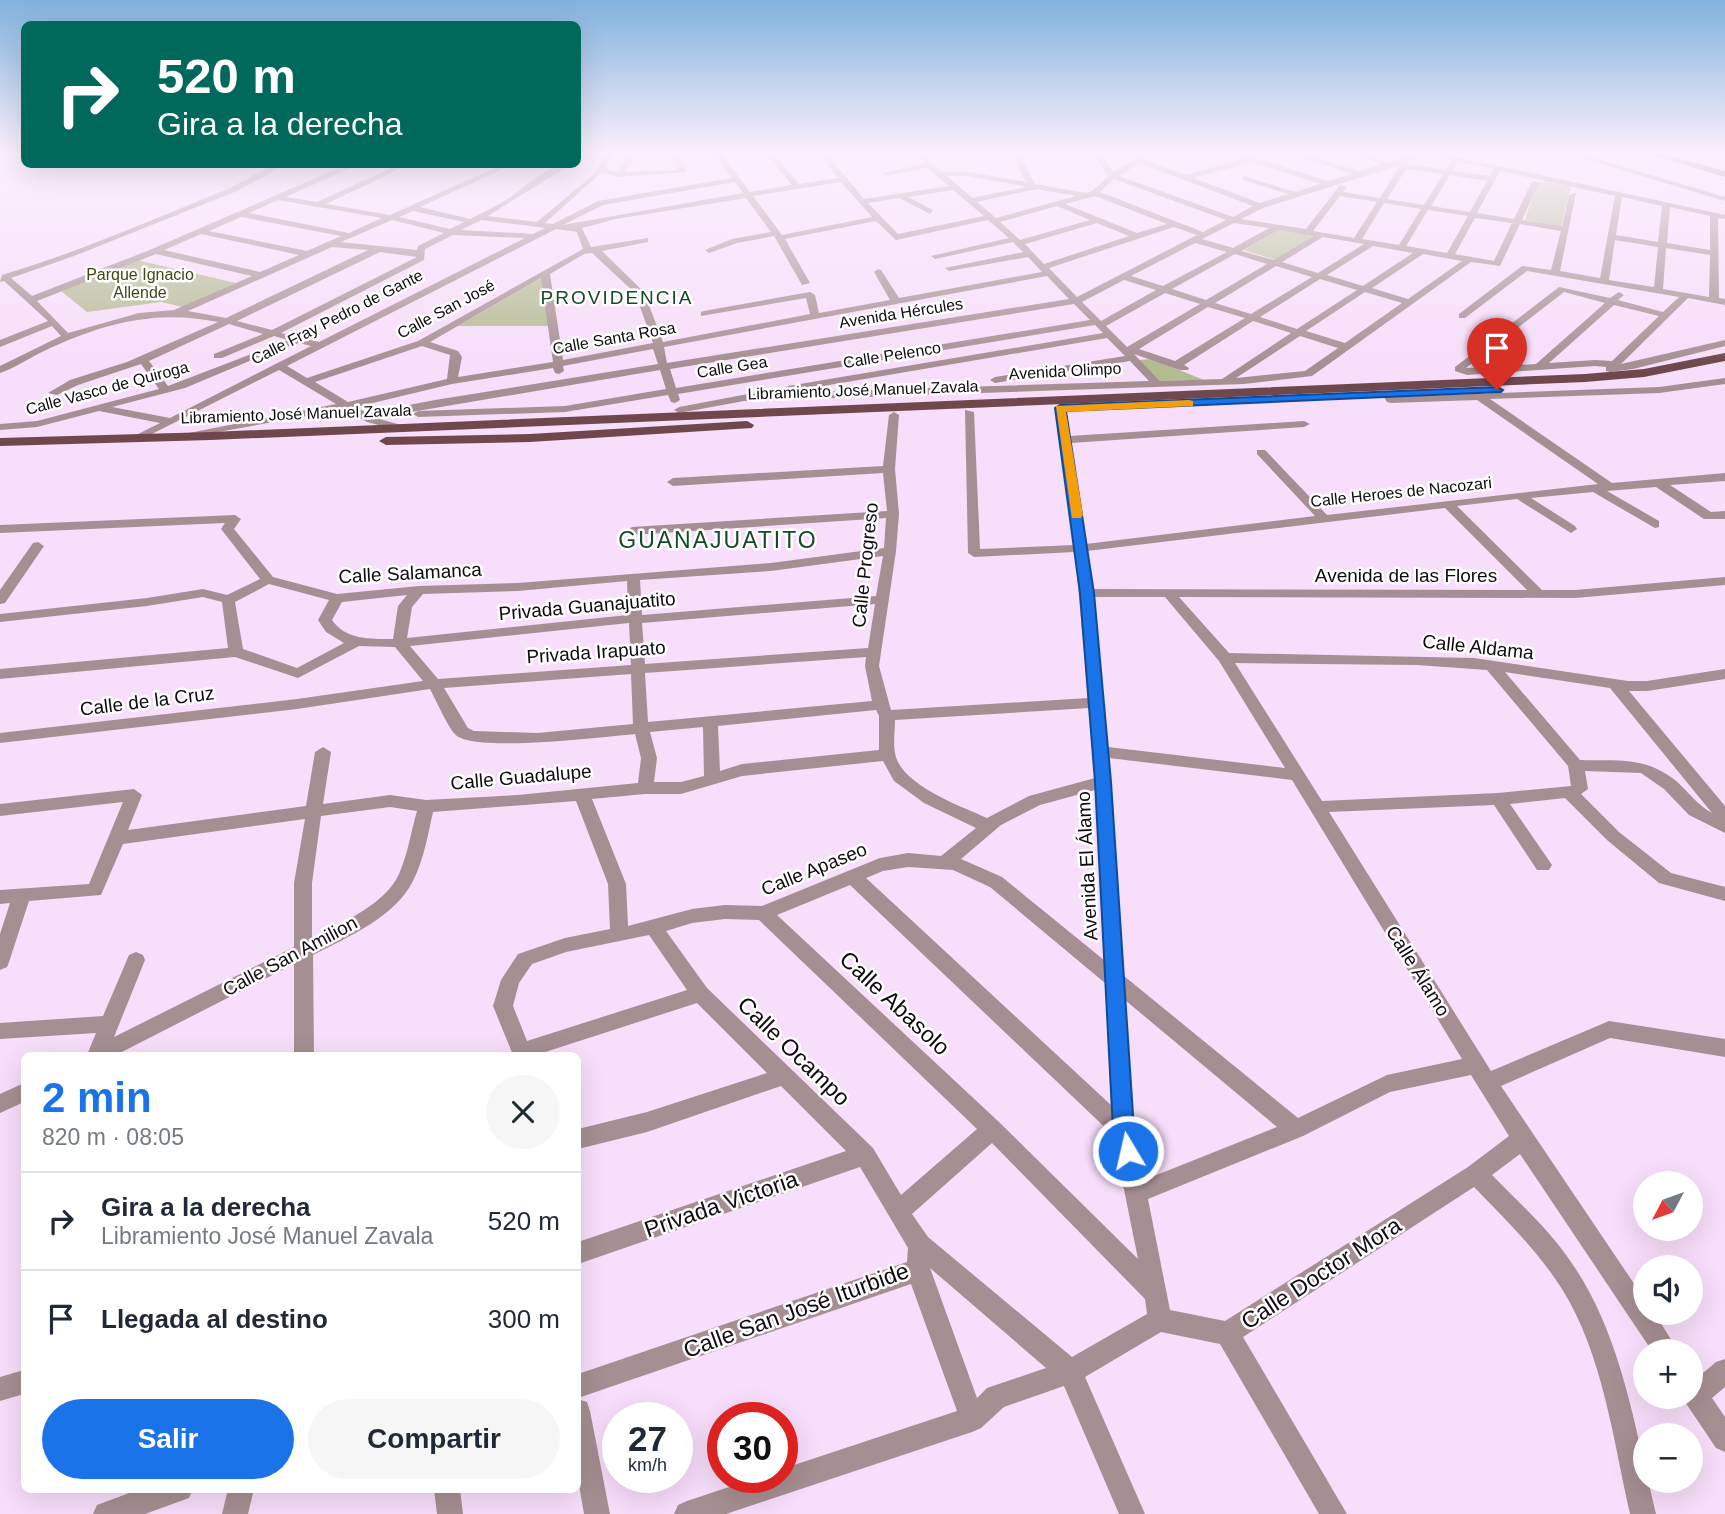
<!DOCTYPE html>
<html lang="es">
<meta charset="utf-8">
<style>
:root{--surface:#fff;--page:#f6f6f7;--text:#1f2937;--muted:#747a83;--line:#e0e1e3;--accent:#1a73e8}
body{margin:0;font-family:Helvetica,sans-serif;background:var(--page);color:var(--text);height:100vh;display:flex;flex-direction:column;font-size:26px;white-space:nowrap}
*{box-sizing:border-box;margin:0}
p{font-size:23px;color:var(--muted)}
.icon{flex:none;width:38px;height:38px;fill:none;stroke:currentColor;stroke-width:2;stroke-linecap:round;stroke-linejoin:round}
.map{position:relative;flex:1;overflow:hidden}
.details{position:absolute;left:21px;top:1052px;width:560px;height:441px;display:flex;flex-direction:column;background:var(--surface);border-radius:10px;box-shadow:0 7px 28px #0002}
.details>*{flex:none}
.guide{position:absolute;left:21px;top:21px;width:560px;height:147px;border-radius:10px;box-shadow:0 7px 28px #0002;background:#00695c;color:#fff;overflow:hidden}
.needle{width:46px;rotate:229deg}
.controls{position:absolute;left:1633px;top:1171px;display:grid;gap:14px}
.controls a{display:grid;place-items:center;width:70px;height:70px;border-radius:50%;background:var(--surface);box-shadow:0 7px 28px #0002;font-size:35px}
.speed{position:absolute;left:602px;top:1402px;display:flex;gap:14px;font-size:35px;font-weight:700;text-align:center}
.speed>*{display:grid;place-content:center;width:91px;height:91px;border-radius:50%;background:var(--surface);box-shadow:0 7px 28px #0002;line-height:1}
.speed small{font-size:18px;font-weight:400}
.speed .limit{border:10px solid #d22;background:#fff;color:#111}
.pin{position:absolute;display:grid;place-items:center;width:60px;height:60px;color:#fff;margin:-72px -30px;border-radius:50% 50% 50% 0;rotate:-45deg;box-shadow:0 0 7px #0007}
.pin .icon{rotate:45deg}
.me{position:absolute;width:77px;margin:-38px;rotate:351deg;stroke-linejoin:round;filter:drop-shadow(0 0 5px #0008)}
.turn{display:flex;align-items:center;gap:24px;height:147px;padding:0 21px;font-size:32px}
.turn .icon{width:91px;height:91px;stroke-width:2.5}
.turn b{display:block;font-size:49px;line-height:60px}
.round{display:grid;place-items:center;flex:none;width:74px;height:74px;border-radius:37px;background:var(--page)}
.overview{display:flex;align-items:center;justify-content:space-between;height:119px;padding:0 21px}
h1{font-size:42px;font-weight:700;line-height:52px;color:var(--accent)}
.action{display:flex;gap:14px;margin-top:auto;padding:14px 21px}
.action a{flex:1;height:80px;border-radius:42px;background:var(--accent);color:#fff;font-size:28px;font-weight:700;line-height:80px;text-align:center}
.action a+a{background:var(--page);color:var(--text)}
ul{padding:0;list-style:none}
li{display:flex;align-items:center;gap:21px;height:98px;padding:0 21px;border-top:2px solid var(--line)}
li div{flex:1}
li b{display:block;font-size:26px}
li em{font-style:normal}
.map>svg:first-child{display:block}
</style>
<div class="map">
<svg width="1725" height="1514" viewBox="0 0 1725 1514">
<rect width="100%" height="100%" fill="#f7defa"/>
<path fill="#b3bb91" d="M1538,181L1571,186L1561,226L1525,220Z
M1281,229L1319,235L1276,260L1243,250Z
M137,260L236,283L183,307L161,302L87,312L61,291Z
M543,277L550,326H458Z
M1152,359L1204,380L1160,381L1138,360Z"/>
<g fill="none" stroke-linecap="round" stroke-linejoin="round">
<path fill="#a68f92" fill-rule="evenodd" d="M607,153H615L605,168L616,172L630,153H638L624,172L678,170L671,153H679L686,172L618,177L602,172L545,223L553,224L598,201L732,178L713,153H721L750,192L792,185L765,153H773L799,184L838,178L818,153H826L864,199L949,186L927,168L888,175L884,173L925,164L918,153H926L932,164L941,172H968L1026,182L1011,153H1019L1035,184L1086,193L1092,191L1109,176L1093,153H1101L1114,172L1135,159L1136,153H1144L1142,159L1186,175L1244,159L1229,153H1240L1328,181L1352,174L1291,153H1302L1359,171L1381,164L1350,153C1365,153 1376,161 1390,162C1401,162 1406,153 1417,153L1407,164L1446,170L1452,160L1425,153H1439L1725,215V219L1718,218L1719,298L1725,299V305L1688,298L1621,364L1725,340V346L1633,369L1610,372L1606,371V367L1595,366L1467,375L1455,371V367L1559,287L1610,298L1619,292L1624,295L1618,300L1663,312L1679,297L1527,271L1465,318H1459V314L1522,266L1551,270L1561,231L1520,224L1500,266L1471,262L1312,376L1244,384L744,401L679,413L674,410L679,407L748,394L1149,381L1130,361L995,383L990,380L995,377L1125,356L1107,338L788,392L783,389L788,386L1103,333L1095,325L678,394L680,400L675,403L671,402L668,395L565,412L418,417L413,414L418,411L565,406L666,389L660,370L376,418L401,425L403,427L397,430L367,422L345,409L185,438V434L189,433L336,404L279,370L138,441L134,440V436L160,423L99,411L37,427L0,430V424L37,421L159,389L141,364L78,385L57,395L48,393L70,380L127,362L218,322C155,309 101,324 44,351C29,358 15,368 0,373V366L61,336L52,326L0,347V340L48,321L4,281L0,282L2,275C79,252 154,219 228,189C247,181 266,164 286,164L237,191L74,256L11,278L32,296L152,249L348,164H358L286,197L317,202L400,164H410L326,204L390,215L504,164H514L420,207L470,219C483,212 497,206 509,198C528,185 547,164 571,164L488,216L537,222L594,174ZM1252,162L1320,184L1295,192L1243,176V180L1288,194L1260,203L1193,178ZM1458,162L1494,169L1490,176L1452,171ZM1139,163L1253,206L1233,217L1119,176ZM1400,165L1380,198L1343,192L1347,187L1340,185L1306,229L1241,219L1263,208ZM1406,169L1443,174L1424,205L1387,199ZM1500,171L1615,196L1600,278L1560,271L1576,193L1569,195L1562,226L1522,220L1539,183L1535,181L1531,183L1514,219L1477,213ZM1450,175L1487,181L1470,212L1431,206ZM947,176H968L1027,187L972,198ZM1114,179L1226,220L1203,232L1100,192ZM735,182L743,193L563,225L603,205ZM841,182L872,217L782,235L753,196ZM1037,189L1076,196L996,218L977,202ZM953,190L984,216L898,234L868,203L899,198L930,214L933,210L908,197ZM1095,196L1167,224L1137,233L1065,204ZM1340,196L1377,202L1354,238L1313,231ZM1622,197L1662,206L1658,242L1616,235ZM746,198L771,232L732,239L705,250L709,253L737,243L774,236L802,285L810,283L785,239L876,221L896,240L988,220L1009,238L931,256L935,259L1013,242L1023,252L945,268L949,271L1028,257L1042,272L899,298L881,270L878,269L874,272L890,300L819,313L815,295L810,292L704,311L701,312V316L806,298L810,314L663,342L644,292L602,251L648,242V238L591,247L582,228L616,219ZM278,200L382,218L349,233L249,213ZM1384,203L1421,209L1399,245L1362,239ZM1057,206L1090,220L1020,240L1000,222ZM1670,207L1710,216V250L1667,243ZM1428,210L1468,216L1447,253L1406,246ZM413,211L464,222L450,229L399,217ZM241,217L341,236L307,251L209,231ZM1475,218L1512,223L1494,261L1455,254ZM392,220L444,233L418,246L417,250L341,242ZM481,220L538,227L545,228L533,234L461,230ZM1097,223L1129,236L1044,264L1025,244ZM1234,223L1269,228L1233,248L1202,239ZM1174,227L1197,235L1077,297L1049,268ZM556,229L577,232L583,249L418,341L307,378L287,366ZM1279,230L1314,236L1274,260L1241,251ZM201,234L299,255L260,272L164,250ZM453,235L525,238L319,342L281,333L424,260L425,249ZM1323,237L1364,244L1318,273L1282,262ZM1615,240L1658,247L1654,287L1609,280ZM1195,243L1227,252L1163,286L1131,276ZM1373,246L1413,253L1363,286L1327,275ZM332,247L368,250L226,318L188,311ZM1666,248L1710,255L1709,297L1663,289ZM380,252L417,257L272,330L237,321ZM592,253L635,293L653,343L563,360L550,274L584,254ZM156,254L252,276L174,310L139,313L68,333L37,301ZM1235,254L1267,264L1206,300L1172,289ZM1423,254L1462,261L1408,299L1372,288ZM1276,266L1312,277L1251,314L1215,303ZM1047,276L1069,299L667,363L664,347ZM541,278L553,362L458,377L462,357L458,351L430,342ZM1320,279L1357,290L1297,329L1260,317ZM1124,280L1156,290L1101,321L1082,302ZM1365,292L1402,303L1345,343L1306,331ZM1564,292L1605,303L1536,364L1466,368ZM1165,293L1200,304L1127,347L1106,326ZM1074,304L1090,320L676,388L670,369ZM1614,305L1659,316L1612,361L1595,360L1549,363ZM1208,307L1245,318L1175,361L1139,349ZM1253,321L1291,333L1222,379L1160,381L1134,354L1180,370H1188L1189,368L1184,365ZM229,324L263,334L214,354V358H222L274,336L288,340L168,386L149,361ZM1300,336L1338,348L1305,371L1236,378ZM299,343L311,346L170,418L112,407L185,388L271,352ZM422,346L450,355L447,379L348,402L315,382ZM653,349L658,364L435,400L367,413L356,407L452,384L553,368L555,373L559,374L564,371L563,366Z
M1565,153H1577L1725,197V201Z
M1725,378V384L1659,393L1490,399L1612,483L1725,473V481L1670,485L1711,512L1725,511V519H1704L1656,487L1607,491L1659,521V527L1655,528L1593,492L1531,498L1575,526L1577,529L1571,533L1517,499L1457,506L1542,590H1575L1725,577V585L1575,598L1179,597L1229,653L1474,658L1628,681H1647L1725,669V679L1647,691H1629L1725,806V833L1689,815L1664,789L1641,773L1585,771L1588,789L1581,794L1619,832L1671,873L1725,887V901L1659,883L1607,840L1565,798L1510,804L1552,865L1549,870H1537L1494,805L1329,812L1491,1071L1609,1021L1725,1039V1057L1610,1038L1501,1086L1645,1300V1312H1654L1678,1351H1652L1520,1154L1492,1175C1519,1203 1549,1229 1571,1262C1613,1322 1629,1396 1645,1467V1480H1648L1656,1514H1630C1613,1439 1603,1355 1562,1289C1538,1251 1505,1219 1474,1187L1243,1337L1347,1514H1319L1220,1344L1161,1332L1085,1377L1145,1514H1119L1064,1386L1004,1407L981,1428L972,1432L726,1514H674L678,1505L687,1501L759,1477H782V1469L957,1411L911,1284L578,1398V1374L907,1262L908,1248L860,1167L578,1264V1242L846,1151L781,1086L647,1132L578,1149V1129L647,1112L767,1073L697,1003L536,1055H513L493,1006L501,980L518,954L565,938L610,929L608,884L576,801L433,812C428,834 424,859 413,881C395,917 348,937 313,955L314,1055H294V964L116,1055H87L96,1033L0,1039V1023L103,1016L129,955L136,952L143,955L145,960L114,1037L294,947V883L305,819L123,844L101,895L29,901L9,962L7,967L0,970V934L10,903L0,904V890L89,884L123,802L0,816V804L134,789L142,795L128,830L306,806L315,752L323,747L331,752L323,804L390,795L426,800L518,795L638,783L641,758L635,734C604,737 480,752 457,736C449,730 436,700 430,689L297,709L0,743V733L297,699L423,681L395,647L359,646L298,678L235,657L0,679V669L228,648L222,602L203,597L147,606L0,622V614L147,598L203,589L227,595L260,579L221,529L225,523L0,533V525L235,515L241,519L234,529L273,577L337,594L419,586L518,583L771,563L884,548L886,518L632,535L626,531L632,527L887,511L883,473L673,486L667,482L673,478L883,466L889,415L894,412L899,415L895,469L899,514L896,551L879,666L891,710L1088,698L1075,552L974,557L968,553L965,410L974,412L980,549L1074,545L1055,408L1060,405L1065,408L1070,436L1304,421L1310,424L1304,427L1071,443L1086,544L1315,516L1257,454V450H1265L1327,515L1598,484L1477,400L1391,403L1387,402L1382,394L1383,392H1391L1394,397L1659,387ZM1445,508L1527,590L1093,589L1087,551ZM883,556L876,596L642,615L640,580L771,571ZM627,581L628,615L407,638L412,607L423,594L518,591ZM269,584L329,600L318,620L326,632L344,643L297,668L243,649L235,602ZM407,595L398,606L393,639C370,639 346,640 332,620L342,602ZM1094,597H1165L1219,661L1285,768L1108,747ZM875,604L868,648L645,664L642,623ZM629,623L631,665L438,679L410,646ZM866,657L865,666L872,701L648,722L645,673ZM1235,663L1417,665L1487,670L1568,766L1571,786L1498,793L1322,801ZM1505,672L1610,688L1712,813C1697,805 1688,791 1675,780C1644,756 1617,761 1580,760ZM631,674L633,724L537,733L474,731L468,728L444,688ZM1089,708L1095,778L1029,796L987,818C961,806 900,785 895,753C893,743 895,730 895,720ZM876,710L879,716V750L742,764L720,771L718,726ZM703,727L704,776L681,782H654L657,758L650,732ZM1109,758L1292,780L1462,1059L1387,1075L1298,1118L1124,976ZM883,761L894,781L924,803L976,828L941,856L908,853L880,858L762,906L725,905L692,909L628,926L626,884L592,799L645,794H681L742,776ZM1095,790L1104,960L1002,877L961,859L1001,825L1040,805ZM390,807L417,811C411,831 408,854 399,874C385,905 341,923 312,938V883L321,816ZM908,867L953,870L990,887L1105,983L1111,1105L866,878L883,871ZM850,885L1113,1135L1138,1259L999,1122L777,915ZM725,919L759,920L977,1129L901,1195L873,1148L707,988L666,931L692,923ZM649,935L687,990L527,1041L513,1006L519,983L532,964L566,952ZM1125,1000L1277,1127L1144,1180L1134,1130ZM1471,1075L1509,1136L1468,1167L1225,1321L1170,1310L1148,1199L1303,1136L1390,1092ZM992,1143L1145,1299L1147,1314L1072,1357L928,1237L912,1214ZM930,1268L1046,1368L987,1388L977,1398Z
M38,542L44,546L5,603L0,604V590L33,543Z
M24,1083V1102L0,1113V1094Z
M1725,1359V1387L1712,1398L1725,1417V1452L1716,1448L1681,1396H1690V1376L1697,1378L1716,1362Z
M24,1370V1394L0,1401V1377Z
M578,1399L587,1402L590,1411L610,1514H584L578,1479Z
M140,1489H193L189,1498L145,1514H93L97,1505Z
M228,1489H254L248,1514H222Z
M434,1489H460L463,1514H437Z"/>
<path fill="#6e484d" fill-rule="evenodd" d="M1646,153H1660L1725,171V177Z
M1725,353V361L1644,377L1585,382L211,440L0,446V438L211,432L1585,374L1644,369Z
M747,421L754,425L752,428L530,442L386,445L379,441L386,437L530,434Z"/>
</g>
<linearGradient id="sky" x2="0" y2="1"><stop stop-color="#81b2dd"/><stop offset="0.42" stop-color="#fbf0fd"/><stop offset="1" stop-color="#fbf0fd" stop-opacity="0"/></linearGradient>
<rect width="1725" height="365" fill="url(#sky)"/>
<path fill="#1a73e8" stroke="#114b97" stroke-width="2" d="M1497,387L1503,390L1501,392L1066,411L1094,593L1111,782L1134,1130L1139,1151L1135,1158L1128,1161L1120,1158L1113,1130L1095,782L1080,593L1055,408L1060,405Z"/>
<path fill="#f59e0b" d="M1189,400L1193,401V406L1066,412L1083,515L1081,518H1072L1056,406Z"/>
<g text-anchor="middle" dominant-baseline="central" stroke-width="5" stroke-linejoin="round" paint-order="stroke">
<g font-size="16" fill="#414815" stroke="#fff">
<text x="140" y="274">Parque Ignacio<tspan x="140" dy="18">Allende</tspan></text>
</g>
<g font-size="16" fill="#110912" stroke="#fff">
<text transform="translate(446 309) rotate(-28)">Calle San José</text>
<text transform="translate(901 313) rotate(-9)">Avenida Hércules</text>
<text transform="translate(337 317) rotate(-27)">Calle Fray Pedro de Gante</text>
<text transform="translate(614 338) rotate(-10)">Calle Santa Rosa</text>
<text transform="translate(892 355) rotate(-9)">Calle Pelenco</text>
<text transform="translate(732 367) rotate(-9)">Calle Gea</text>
<text transform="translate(1065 371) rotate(-3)">Avenida Olimpo</text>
<text transform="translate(107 388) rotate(-15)">Calle Vasco de Quiroga</text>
<text transform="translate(863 390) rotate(-2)">Libramiento José Manuel Zavala</text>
<text transform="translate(296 414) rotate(-2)">Libramiento José Manuel Zavala</text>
<text transform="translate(1401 492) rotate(-6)">Calle Heroes de Nacozari</text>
</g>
<g font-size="19" letter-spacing="2" fill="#124a2a" stroke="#fff">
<text x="617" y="297">PROVIDENCIA</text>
</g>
<g font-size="19" fill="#110912" stroke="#fff">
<text transform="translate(865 565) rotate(-84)">Calle Progreso</text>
<text transform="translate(410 573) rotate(-3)">Calle Salamanca</text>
<text x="1406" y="575">Avenida de las Flores</text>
<text transform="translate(587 606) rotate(-5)">Privada Guanajuatito</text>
<text transform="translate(1478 647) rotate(6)">Calle Aldama</text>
<text transform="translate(596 652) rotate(-4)">Privada Irapuato</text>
<text transform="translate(147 701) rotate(-7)">Calle de la Cruz</text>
<text transform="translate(521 777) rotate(-5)">Calle Guadalupe</text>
<text transform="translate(1087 866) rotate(-93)">Avenida El Álamo</text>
<text transform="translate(814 869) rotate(-22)">Calle Apaseo</text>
<text transform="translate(290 956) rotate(-28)">Calle San Amilion</text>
<text transform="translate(1418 971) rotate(58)">Calle Álamo</text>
</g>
<g font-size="23" letter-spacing="2" fill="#124a2a" stroke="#fff">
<text x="718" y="540">GUANAJUATITO</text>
</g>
<g font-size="23" fill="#110912" stroke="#fff">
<text transform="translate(895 1003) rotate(43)">Calle Abasolo</text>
<text transform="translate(794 1051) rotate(44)">Calle Ocampo</text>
<text transform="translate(721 1204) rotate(-19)">Privada Victoria</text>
<text transform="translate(1321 1273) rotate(-33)">Calle Doctor Mora</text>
<text transform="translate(796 1310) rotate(-20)">Calle San José Iturbide</text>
</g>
</g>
</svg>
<div class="controls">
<a><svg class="needle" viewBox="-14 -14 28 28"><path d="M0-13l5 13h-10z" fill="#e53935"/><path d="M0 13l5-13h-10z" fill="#747a83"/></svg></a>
<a><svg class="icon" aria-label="sound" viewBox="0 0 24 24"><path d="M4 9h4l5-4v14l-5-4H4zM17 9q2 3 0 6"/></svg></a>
<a>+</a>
<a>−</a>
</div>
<div class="speed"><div>27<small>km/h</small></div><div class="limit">30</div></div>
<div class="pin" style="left:1497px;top:390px;background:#d93025"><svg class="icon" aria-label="arrive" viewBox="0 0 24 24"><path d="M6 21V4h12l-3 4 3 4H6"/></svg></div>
<svg class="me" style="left:1128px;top:1151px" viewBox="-20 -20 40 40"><circle r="17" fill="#1a73e8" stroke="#fff" stroke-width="3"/><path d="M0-11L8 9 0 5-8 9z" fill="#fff"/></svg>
<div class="guide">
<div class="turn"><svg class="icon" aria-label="right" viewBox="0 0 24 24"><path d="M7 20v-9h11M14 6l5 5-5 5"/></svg><div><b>520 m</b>Gira a la derecha</div></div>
</div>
<section class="details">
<div class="overview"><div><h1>2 min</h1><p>820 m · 08:05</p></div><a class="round"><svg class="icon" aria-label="close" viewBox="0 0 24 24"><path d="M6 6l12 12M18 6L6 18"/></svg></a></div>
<ul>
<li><svg class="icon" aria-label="right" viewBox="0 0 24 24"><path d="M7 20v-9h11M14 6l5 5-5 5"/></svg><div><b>Gira a la derecha</b><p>Libramiento José Manuel Zavala</p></div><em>520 m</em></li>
<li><svg class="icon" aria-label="arrive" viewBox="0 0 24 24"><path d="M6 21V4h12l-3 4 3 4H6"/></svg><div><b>Llegada al destino</b></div><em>300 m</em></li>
</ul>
<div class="action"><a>Salir</a><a>Compartir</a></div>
</section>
</div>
